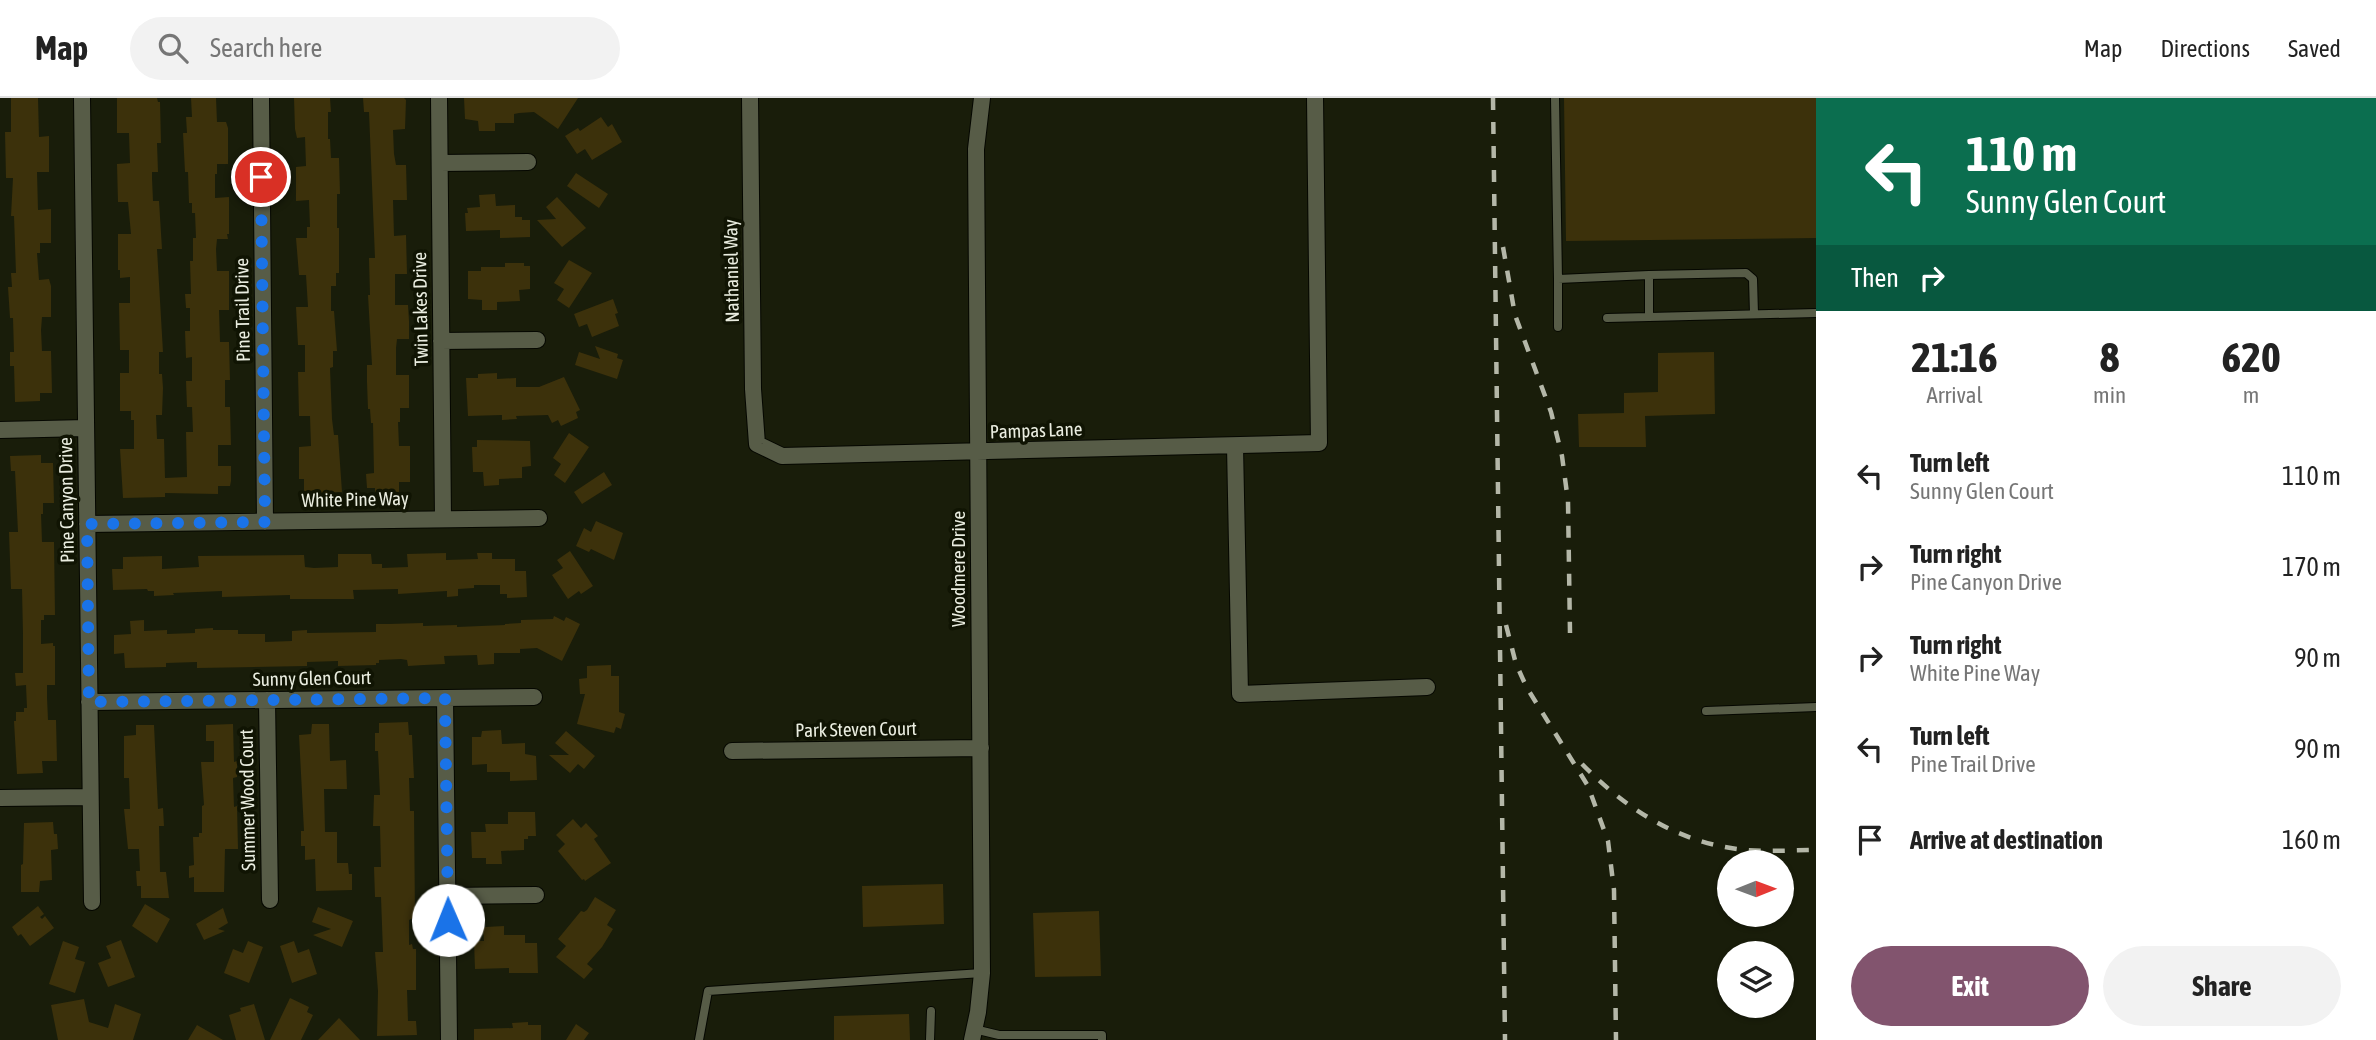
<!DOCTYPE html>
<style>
:root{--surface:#fff;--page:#f2f2f2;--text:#222;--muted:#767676;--line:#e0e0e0;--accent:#82546e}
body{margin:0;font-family:"Asap Condensed",sans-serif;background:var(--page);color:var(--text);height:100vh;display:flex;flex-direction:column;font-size:26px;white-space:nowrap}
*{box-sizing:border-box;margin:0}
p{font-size:23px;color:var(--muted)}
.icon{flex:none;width:38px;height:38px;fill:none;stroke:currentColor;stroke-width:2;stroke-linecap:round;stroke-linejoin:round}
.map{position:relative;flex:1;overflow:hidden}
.side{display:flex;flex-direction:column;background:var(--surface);width:560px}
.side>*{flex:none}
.guide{background:#0b6e4f;color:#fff;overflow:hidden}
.needle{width:46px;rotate:89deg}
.buttons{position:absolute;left:1717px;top:752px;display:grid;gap:14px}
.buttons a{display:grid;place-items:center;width:77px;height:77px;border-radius:50%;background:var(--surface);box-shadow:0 2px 5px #0004;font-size:35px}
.pin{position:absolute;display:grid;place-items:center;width:60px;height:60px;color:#fff;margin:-30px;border:4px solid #fff;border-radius:50%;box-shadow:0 2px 7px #0007}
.me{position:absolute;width:77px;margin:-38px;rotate:359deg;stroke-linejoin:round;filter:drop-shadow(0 0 5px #0008)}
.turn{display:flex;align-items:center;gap:24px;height:147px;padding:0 35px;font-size:32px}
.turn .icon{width:91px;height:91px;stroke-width:2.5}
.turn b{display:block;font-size:49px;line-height:60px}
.then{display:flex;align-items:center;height:66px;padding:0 35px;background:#0003;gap:14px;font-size:26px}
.eta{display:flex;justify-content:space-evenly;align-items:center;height:119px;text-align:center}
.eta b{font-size:42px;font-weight:700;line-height:49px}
.primary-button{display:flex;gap:14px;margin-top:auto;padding:14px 35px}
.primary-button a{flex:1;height:80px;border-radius:42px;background:var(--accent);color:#fff;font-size:28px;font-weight:700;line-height:80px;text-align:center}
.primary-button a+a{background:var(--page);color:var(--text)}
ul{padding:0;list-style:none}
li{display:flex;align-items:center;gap:21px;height:91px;padding:0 35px}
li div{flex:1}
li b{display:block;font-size:26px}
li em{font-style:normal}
header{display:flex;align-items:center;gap:42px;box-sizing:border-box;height:98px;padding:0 35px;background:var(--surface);border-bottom:2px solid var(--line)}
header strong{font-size:33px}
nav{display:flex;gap:38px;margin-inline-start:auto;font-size:24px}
.search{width:490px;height:63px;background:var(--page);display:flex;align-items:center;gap:18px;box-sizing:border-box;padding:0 24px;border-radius:38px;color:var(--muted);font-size:26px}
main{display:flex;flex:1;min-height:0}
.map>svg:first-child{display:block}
</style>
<header>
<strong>Map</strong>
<div class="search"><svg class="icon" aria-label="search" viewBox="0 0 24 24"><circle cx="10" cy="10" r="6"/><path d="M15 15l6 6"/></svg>Search here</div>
<nav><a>Map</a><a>Directions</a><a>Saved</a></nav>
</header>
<main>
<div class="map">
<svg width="1816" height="942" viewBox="0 0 1816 942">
<rect width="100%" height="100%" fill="#191d0a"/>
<path fill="#3c310b" d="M11,0H38L39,39L49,38V74H37L38,112L51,111V145H40V155H37L39,182L49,181L51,188V219H42L41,232L42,253H51L52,295H40V303L15,304L14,268H10V254H14L13,220H10L8,189H12L11,175H16L14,118H11L13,80H6L5,34H11Z
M117,0H157L158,4H160L161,45H157L158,74H152V80L153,103H159L162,151H157L163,254H159V276H162L163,290L162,317H156L157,341H164L165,380L187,379L186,334H193L192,309H187L186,283H192V259L186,260L185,233H190V210H186L185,196H191L190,163H193V140H196L195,115H192V105H189L188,74H185L183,35H187L186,19H192L191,0H216L217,24H226L228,30V66H217V76H215V100L229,99V136H227L228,141H217L216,151L217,173H229V212H219L220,244H229L230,282H225V309H230L231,347H218V368H231V383L230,388H218V396L165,395V399L123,400L120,351H134V322H131V313H120V275H129V252H120L119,205H130V179L120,180V172H118V136H131L128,104H118L117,66L130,65L129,35H117Z
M294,0H330L331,14H328V41H330L331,60H339L340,96H337V130H339V175H336V188H331V213H334L337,253H333V269L330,270L332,321L334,337H338L342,394L304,395V381H299V349L311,348L310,318H299L298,274H305V247H298L296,209H308L306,177H299L296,140H307V129H310L309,102L296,103V69L306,68L305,39L297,40L295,31Z
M363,0H404L406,2L405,31L393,32L394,56L396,67H406L407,102H393L394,138L406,137L407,176H395V207H408L409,223V241H397L396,250V277H409V310H400V324H398L399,348H410V384H399V394H375V390H367L366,376L374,375L373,325H371L370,311H368L367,284V267H372L368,197H370L369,160H375L369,14H364Z
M464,0H578L558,31L534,14L519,15L514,16V25H495V33H479L478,23L465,21Z
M1564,0H1816V140L1566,143Z
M601,19L608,29L612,26L622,44L592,62L585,51L577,56L565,38L578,30L580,33Z
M576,75L608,96L599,110L567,88Z
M495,96L496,108L515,107V119H522V122H530V139L500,140V132L466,133L465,115H468L467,110L480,109L479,97Z
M557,99L586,130L562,149L537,122L556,121L546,109Z
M569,162L592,175L569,210L557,202L564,191L554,185Z
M505,165H524V168H530V191L519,192L520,203L497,204V212H482V202L468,201V173H481V169H505Z
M613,201L618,215L615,216L619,228L592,239L587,226L579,229L574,216Z
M595,248L618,256L617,260L623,262L617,281L575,267L579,254L600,261Z
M1714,254L1715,316L1645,318L1646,349H1579L1578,316L1624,315V295L1658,294V255Z
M497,275V281L516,280V289H539L564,279L580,312L576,314L578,320L561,328L558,322L552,325L548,317L516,318L517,321L502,322V317L468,318L466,280H478V276Z
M569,335L589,349L565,385L554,377L561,366L553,360Z
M477,342L530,343L531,368L522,369V380L499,381V387L484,388L483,374H473L472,349H477Z
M41,357V365H53L54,405H43V416H41L42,444H54L55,517H44V522H41V546L53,545V548H55V587H47V599L48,622H56L57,663H42L43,675L17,676L14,623H16V614H24V610H27L26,587L16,588L15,575H23V536L22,491H11L9,434H18L15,373H11L10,358Z
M604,374L612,387L582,406L574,394Z
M596,423L623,435L614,462L591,451L589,454L576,448L584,430L591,434Z
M570,453L593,488L581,496L579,493L568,501L552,477L563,470L557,462Z
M446,455V462L478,461L477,455H492V461H515V473H526L527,499L507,500V496H500V487H474V490L458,491V498L447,499V493L398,496V491L353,492L354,501H290V497L222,499V493L173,495L174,497L154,498V493H148L147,491L113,492L112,471H123V459L162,458V471L199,469L198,458L304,457L305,469L314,470L338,469V456H371L372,466H382V470L408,469L407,456Z
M554,518L564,523L566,519L580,526L562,563L537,550L520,551V555H494V566L478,567L477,557L444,558L445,566L424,567L408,568L407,562L401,561L379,562V565H376V567L338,568V563L307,564V568L197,570V564L166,565V569L125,570L124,555L114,556V537L131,536L130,523L144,522V533L167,532V536L195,535V531L213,530V532H238V536H265V544L292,543V533L307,532V535L376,534V526H389L423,525V528L457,527V529L505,527V526L521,525V522L553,521Z
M611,567V578H619V614L625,616L621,631L616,629L614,635L577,626L585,596H580L579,581L587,580V568Z
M408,624L409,637H412L413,660L414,680H409L410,713H414L415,819L409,822V847L412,846L413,851H416V892H407L408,923H416L417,937L377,938L378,893L375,854H383L381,799H375L374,769H381L380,728H373L374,697H380L378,653H375V635H379V625Z
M233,626L234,664L237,663V679L233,680L234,709L237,708L238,751H225L224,794H194V779L189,780V768L194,767L193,739H199V735H202V708L204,707L201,664H214V643H206V627Z
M312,626H329L330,663L346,662L347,691H324L325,734H337V765H348L349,776H352V792L316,793L315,761L305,762V748H301V733H304L299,637L311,636Z
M136,627H154L158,711L163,710L164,728H159L160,774H166L169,800H141V788H137L136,773H140L139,751H128L124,711H130L129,680H124V638L136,637Z
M501,632L502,646L525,645V656L536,658L537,682L510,683V674H487V666L472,667V639H481L482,633Z
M566,633L595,658L584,671L578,666L570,675L549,657H569L555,645Z
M508,714H535L536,738H528V741H524V752L501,753L502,766H486V760H472L471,734H486L485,726H508Z
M573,721L581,730L586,725L598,738L594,741L611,765L585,783L584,781L582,782L558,753L565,746L556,737Z
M53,724L54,736H57L58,751L51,752L52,782L40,783L39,794H21V767L23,766L24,725Z
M943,786L944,826L863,829L862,788Z
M595,799L616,812L607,827L613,831L602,849L587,866L593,871L584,881L556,859L566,848L558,841L581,813L584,814L587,812Z
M145,806L170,821L157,845L132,828Z
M38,808L44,816L40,819L42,821L45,818L54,830L30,848L21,836L18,838L12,829Z
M318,809L353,823L342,849L313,837L331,831L312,824Z
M223,810L228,825L218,831L225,833L204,842L196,826Z
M1099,813L1101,878L1035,879L1033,815Z
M504,828V837H525V845H537L538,875H509V870L475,871L474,843H484L483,830L486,829Z
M121,842L135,879L108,889L98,865L111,860L106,848Z
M63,843L79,849L75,861L85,864L75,895L49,886Z
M248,843L263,849L249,885L224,875L233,851L243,855Z
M294,843L298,855L309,851L317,876L292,885L280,848Z
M290,900L309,909L307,914L313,917L301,942H270Z
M84,901L89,924L108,930L115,906L141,916L133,942H58L51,907Z
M254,906L265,942H236L229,917L241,913L240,910Z
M909,916L910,942H834V918Z
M339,920L360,942H318Z
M528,924V927H541V942H474V931L513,930L512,925Z
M576,926L589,935L584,942H566Z
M197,927L223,942H188Z"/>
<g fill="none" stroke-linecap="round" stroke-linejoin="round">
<defs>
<path id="service" d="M1555,0L1558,181L1649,177V219L1816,215
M1649,177L1746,175L1753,181L1754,216
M1558,181V229
M1607,220L1649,219
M1706,613L1816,609
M974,931L999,937H1102V942
M699,942L708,893L982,875
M930,942L931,913"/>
<path id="minor" d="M82,0L92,804
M261,0L265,424
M439,0L443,421
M750,0L753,291L757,346L782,358L1319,345L1315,0
M440,65L528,64
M441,243L537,242
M0,332L86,330
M1235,348L1240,596L1427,589
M87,426L539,420
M445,600L449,942
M267,602L270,802
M89,604L534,599
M732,653L981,650
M0,700L90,699
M448,798L536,797
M972,942L978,914L982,875L976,51L982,0"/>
</defs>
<use href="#service" stroke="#050700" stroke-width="10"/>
<use href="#minor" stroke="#050700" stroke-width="18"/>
<use href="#service" stroke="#575c47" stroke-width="8"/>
<use href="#minor" stroke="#575c47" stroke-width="16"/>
<path stroke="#b4b7a8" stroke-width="4.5" stroke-dasharray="12 12" stroke-linecap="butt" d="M1493,0L1505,942
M1503,149L1515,217L1551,314L1562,358L1568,403L1570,535
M1506,527L1516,566L1527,590L1588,688L1608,743L1614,792L1616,942
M1582,666C1627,712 1680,746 1746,752C1769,754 1793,752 1816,752"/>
</g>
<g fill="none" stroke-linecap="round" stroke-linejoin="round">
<path stroke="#1a73e8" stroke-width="12" stroke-dasharray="0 21.6" d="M261,79L265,424L87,426L89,604L445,600L448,822"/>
</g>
<g text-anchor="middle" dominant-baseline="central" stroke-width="7" stroke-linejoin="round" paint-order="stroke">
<g font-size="19" fill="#eaede0" stroke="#101403">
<text transform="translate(731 173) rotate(-91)">Nathaniel Way</text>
<text transform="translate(420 211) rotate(-91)">Twin Lakes Drive</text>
<text transform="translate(242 212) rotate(-91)">Pine Trail Drive</text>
<text transform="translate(1036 332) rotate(-2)">Pampas Lane</text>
<text transform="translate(355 401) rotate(-1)">White Pine Way</text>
<text transform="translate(66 402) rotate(-91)">Pine Canyon Drive</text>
<text transform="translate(958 471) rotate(-90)">Woodmere Drive</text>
<text transform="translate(312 580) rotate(-1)">Sunny Glen Court</text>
<text transform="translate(856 631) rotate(-1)">Park Steven Court</text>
<text transform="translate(247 702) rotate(-91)">Summer Wood Court</text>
</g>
</g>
</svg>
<div class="buttons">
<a><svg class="needle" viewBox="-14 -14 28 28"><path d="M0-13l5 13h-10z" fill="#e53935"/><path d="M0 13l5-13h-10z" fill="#767676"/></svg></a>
<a><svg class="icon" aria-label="layers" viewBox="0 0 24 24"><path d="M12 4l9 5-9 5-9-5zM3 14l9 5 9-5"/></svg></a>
</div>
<div class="pin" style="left:261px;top:79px;background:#d93025"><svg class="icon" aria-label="arrive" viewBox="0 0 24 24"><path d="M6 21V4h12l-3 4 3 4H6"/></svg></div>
<svg class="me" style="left:448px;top:822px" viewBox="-20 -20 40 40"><circle r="19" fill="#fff"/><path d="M0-13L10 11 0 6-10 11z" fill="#1a73e8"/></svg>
</div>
<section class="side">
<div class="guide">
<div class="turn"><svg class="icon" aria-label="left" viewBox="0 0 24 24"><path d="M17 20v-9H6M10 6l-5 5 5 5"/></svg><div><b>110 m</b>Sunny Glen Court</div></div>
<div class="then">Then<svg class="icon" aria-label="right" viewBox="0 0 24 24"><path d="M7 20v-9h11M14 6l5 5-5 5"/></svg></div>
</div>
<div class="eta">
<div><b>21:16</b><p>Arrival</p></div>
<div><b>8</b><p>min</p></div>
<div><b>620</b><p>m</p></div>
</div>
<ul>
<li><svg class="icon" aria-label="left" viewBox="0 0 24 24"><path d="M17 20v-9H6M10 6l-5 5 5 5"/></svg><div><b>Turn left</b><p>Sunny Glen Court</p></div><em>110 m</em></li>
<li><svg class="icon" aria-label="right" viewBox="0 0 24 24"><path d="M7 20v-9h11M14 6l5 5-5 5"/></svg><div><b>Turn right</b><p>Pine Canyon Drive</p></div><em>170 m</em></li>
<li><svg class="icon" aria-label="right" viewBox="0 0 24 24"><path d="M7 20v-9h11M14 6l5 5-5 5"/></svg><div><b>Turn right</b><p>White Pine Way</p></div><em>90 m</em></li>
<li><svg class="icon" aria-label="left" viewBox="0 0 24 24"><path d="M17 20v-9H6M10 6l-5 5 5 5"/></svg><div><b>Turn left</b><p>Pine Trail Drive</p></div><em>90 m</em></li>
<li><svg class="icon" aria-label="arrive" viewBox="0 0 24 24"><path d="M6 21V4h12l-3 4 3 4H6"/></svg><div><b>Arrive at destination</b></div><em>160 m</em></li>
</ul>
<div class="primary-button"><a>Exit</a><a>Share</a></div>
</section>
</main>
